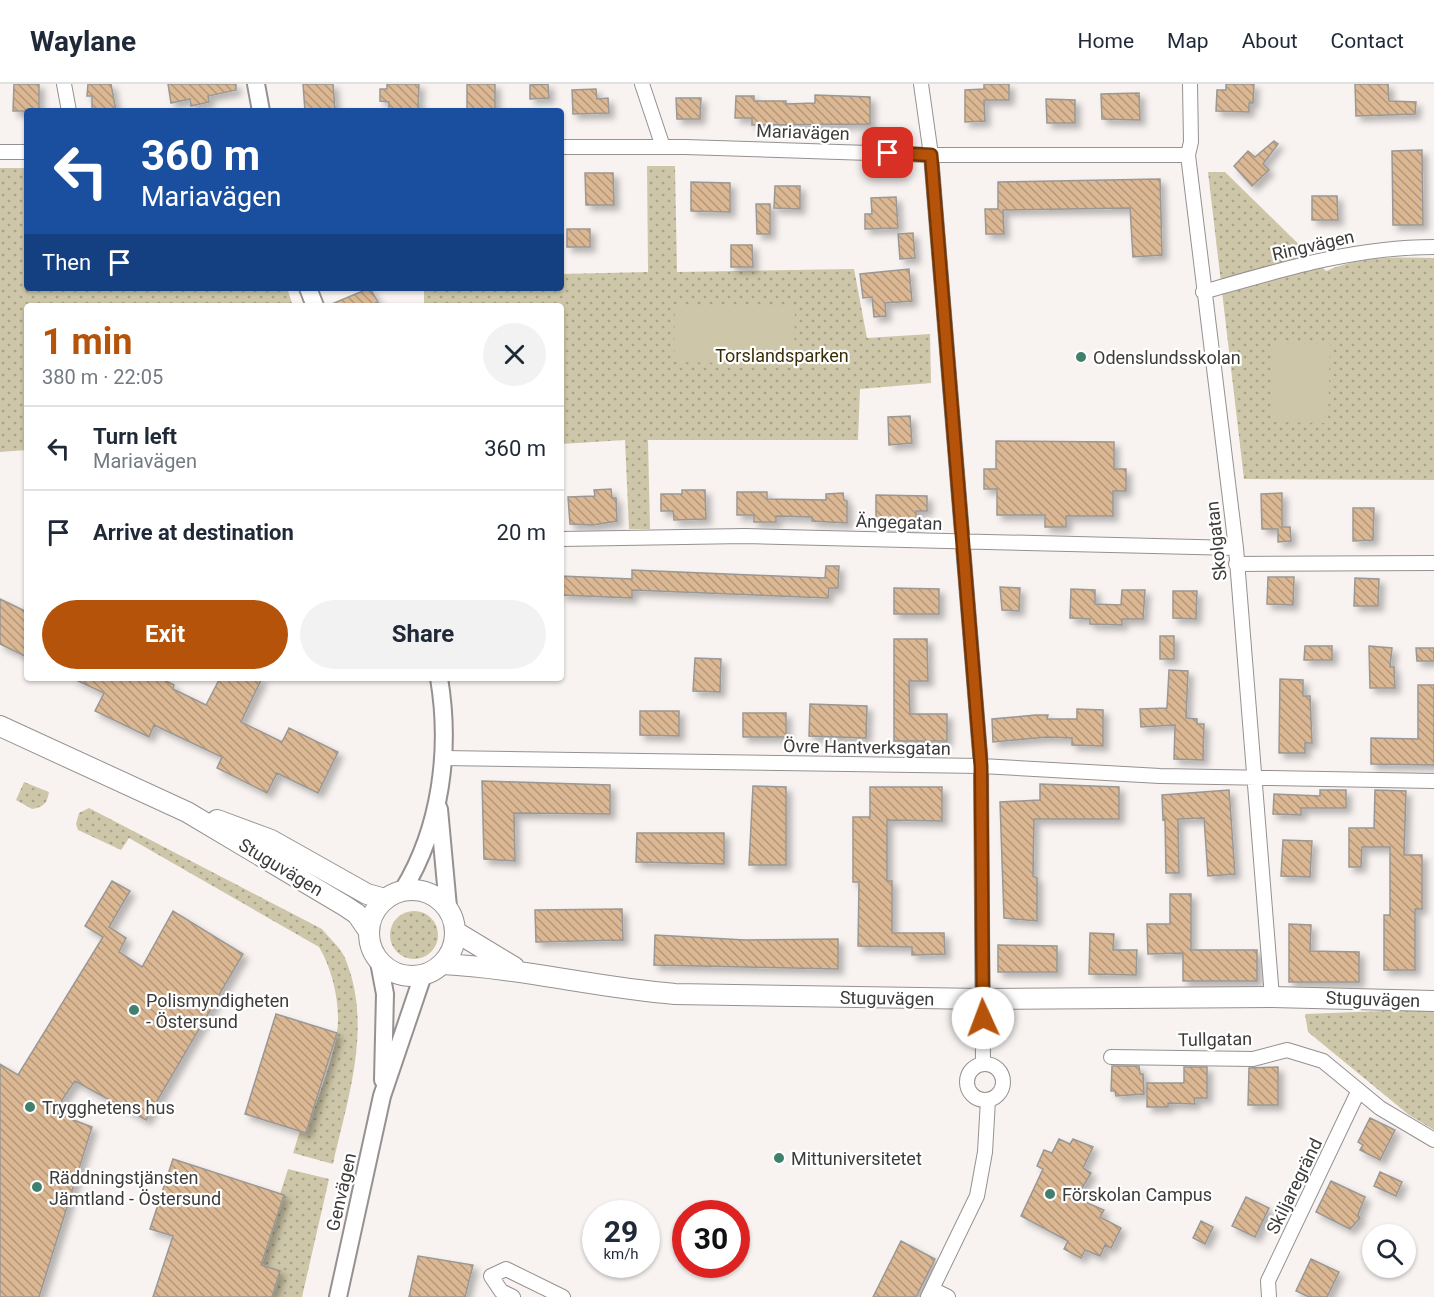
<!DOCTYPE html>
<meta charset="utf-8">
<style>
:root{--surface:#fff;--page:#f2f2f3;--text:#1f2937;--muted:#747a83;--line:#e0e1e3;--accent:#b45309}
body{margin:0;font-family:Roboto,sans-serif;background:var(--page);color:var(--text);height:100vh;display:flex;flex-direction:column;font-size:22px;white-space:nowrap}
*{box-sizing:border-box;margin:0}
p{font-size:20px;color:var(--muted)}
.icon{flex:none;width:33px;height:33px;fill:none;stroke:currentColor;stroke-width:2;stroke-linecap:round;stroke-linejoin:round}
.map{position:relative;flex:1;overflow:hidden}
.side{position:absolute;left:24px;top:219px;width:540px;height:378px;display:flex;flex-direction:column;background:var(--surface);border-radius:6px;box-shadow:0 2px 4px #0004}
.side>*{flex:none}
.hud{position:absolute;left:24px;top:24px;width:540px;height:183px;border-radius:6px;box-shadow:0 2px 4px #0004;background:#1a4fa0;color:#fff;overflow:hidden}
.buttons{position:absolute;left:1362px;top:1140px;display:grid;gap:12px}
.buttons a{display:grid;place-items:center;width:54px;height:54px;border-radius:50%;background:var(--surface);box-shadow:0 2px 4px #0004;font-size:30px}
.speed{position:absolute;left:582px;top:1116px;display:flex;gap:12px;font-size:30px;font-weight:700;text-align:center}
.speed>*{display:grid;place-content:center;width:78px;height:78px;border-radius:50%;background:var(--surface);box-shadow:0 2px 4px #0004;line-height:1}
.speed small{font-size:15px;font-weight:400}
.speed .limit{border:9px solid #d22;background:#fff;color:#111}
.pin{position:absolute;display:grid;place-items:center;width:51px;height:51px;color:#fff;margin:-26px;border-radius:12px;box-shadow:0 3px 9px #0006}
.me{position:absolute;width:66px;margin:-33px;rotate:358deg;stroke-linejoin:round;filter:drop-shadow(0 0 4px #0008)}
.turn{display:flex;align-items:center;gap:21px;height:126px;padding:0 18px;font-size:27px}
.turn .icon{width:78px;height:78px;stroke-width:2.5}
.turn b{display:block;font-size:42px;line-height:51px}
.then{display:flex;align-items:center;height:57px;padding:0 18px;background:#0003;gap:12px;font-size:22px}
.round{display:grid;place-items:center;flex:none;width:63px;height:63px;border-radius:32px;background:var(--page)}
.head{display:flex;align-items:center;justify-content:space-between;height:102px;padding:0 18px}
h1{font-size:36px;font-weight:700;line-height:45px;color:var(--accent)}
.cta{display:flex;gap:12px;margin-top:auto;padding:12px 18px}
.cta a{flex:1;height:69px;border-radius:36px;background:var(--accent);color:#fff;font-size:24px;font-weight:700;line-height:69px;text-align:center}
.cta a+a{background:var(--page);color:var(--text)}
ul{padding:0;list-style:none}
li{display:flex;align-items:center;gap:18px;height:84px;padding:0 18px;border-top:2px solid var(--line)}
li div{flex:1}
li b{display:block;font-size:22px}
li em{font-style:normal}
header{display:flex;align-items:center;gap:36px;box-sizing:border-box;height:84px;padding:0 30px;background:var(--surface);border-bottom:2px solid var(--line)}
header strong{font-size:28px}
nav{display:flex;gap:33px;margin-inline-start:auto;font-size:21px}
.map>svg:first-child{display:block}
</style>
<header>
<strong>Waylane</strong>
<nav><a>Home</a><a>Map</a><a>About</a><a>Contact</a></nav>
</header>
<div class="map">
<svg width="1434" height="1213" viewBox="0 0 1434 1213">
<defs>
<pattern id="green-dots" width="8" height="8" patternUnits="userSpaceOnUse" patternTransform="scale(1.5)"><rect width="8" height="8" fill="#cec6a8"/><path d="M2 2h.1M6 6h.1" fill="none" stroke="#a8a28a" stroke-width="1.8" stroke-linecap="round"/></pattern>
<pattern id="building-back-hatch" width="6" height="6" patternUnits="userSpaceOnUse" patternTransform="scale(1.5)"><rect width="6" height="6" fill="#dbb893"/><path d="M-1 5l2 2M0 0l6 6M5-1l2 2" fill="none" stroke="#b39779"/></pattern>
<filter id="shadow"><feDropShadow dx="5" dy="5" stdDeviation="3" flood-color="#0004"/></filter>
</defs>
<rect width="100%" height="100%" fill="#f8f3f1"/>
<path fill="url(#green-dots)" d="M647,82H675L677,188L854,185L867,254L930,250L931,299L860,305L858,356H648L650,445H629L625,356L561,360V222H424V204H561V190L648,188Z
M0,84H27V204H287L293,222H27V366L0,368Z
M1208,88H1225L1326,187C1359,172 1398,173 1434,174V396L1244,395Z
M24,698L49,708C47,720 43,723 32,725L16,716Z
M89,724L322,845C329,854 341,864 345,874C373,941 348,1013 333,1080L293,1069L300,1047L306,1048C316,1017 332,981 337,949C341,923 333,886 319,863L129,754L121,766L78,746L76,740L79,729Z
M390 851a24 24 0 1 1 48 0a24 24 0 1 1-48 0Z
M1434,925V1046L1409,1031L1308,948L1305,930Z
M288,1085L329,1095L302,1213H272L280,1187L261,1181L283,1111L280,1110Z"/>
<path fill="#cec6a8" d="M675,221L795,223L794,280L674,278Z
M1274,259L1330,260L1328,339L1272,338Z"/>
<path fill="url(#building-back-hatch)" stroke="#9a9895" stroke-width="1.5" filter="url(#shadow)" d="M14,0H39V27H13Z
M88,0H111L116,27H92V12H87Z
M168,0H236V6L208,12L209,18L191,22L190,15L171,19Z
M303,0H333L335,27H305Z
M387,0H419L418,27H389V18L380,17V5H387Z
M467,0H495V27H467Z
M548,0L549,14L530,15V1Z
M984,0H1009V16H984L985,37L965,38V6L984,5Z
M1226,0H1254L1253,19H1249V28L1216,27L1217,6H1226Z
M1355,0H1388L1389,17L1416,18L1415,30L1356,32Z
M596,5L597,15L608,14L609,29L573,30L572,6Z
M1139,9L1140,36L1102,35L1101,10Z
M815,11L870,13V40L752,41V34H735L736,12H754V17H786V20L815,19Z
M676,14H701L700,35H677Z
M1046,15L1075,16V39H1047Z
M1274,57L1278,60L1263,80L1269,86L1252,102L1234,82L1248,67L1255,73Z
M1422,66L1423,141H1393L1392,67Z
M585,89H613L614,121H586Z
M1160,95L1162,171L1133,173L1130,124L1003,126L1004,150H986L985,125H998V98Z
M691,98L730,99V128L691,127Z
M775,102H800V125L774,124Z
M1312,112H1337L1338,136H1312Z
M896,113L898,144L865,145V130H872L871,114Z
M756,120H770V150H757Z
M567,145H590V163H567Z
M913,149L915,174L900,175L898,150Z
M731,161H752L753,183H731Z
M909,185L912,217L885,219L886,232L874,233L872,213L863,214L860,190Z
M370,204L378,218L368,222H327Z
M910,332L912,359L889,361L888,333Z
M996,357L1114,358V385H1126V407H1113V432H1066V443H1045V431H997V405H984V385H996Z
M611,405L612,414H616L617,437L593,441L570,440L568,413L595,412L594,406Z
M682,406H705L706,435L674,436L673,427H661V410H682Z
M737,408H767V415L826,416V410L843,409L844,416L847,417V439L812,437V433L776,432V438H754V431H737Z
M1282,409V443H1290L1291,457L1278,458V445H1262L1261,410Z
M876,411L927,412V427H916V441H876Z
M1353,424H1374L1373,456L1353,457Z
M826,482H839L838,504H829L828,514L632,506V514L561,511V492L632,495V486L825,494Z
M1268,493H1294L1293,521L1267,520Z
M1355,494L1379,495L1378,522H1354Z
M1000,503L1020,504L1019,527L1002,526Z
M894,504L939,505V530H894Z
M1071,505L1095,506V520L1121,521L1122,506H1145L1143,535H1122V541L1090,540V535L1070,534Z
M1173,507H1197L1196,535L1173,534Z
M0,515L27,528V573L0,560Z
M1160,552H1174V575H1160Z
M894,555H927L928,597H909L910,630H947V657H894Z
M1305,562H1332V576H1304Z
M1369,562L1392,564L1390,583H1394L1395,604H1370Z
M1416,564H1434V577H1417Z
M695,574L721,575L720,608L693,607Z
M1169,586L1188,587L1186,634L1197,635V640H1204L1203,676L1174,675L1175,641L1141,643L1140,625L1167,624Z
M72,594H160L174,601L173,605L206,621L220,594H262L241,638L282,658L289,644L338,668L318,709L277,689L267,709L217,684L222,673L154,641L149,653L95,627L104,609Z
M1280,595L1303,596V612H1310L1312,659H1305V669H1279Z
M1418,601H1434V681L1371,680V654L1418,655Z
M810,620L867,622L866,654L809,652Z
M1077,625L1103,626V662L1072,661V654L1047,653L993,658L992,635L1036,631H1048L1047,635H1077Z
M640,627H679V652L640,651Z
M743,629H786V653H743Z
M482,697L610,701V730L514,729L515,777L484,775Z
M1040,700L1119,703V735H1034L1033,792L1037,794V837L1004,834L1000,718L1040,716Z
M753,702L786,703V781H749Z
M870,703H942V737L887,736V797H892V849H944L945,870L912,871V863L858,862L859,798H853V733H870Z
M1229,706L1235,790L1208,792L1204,734L1178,735L1179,789H1166L1165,735L1163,736L1162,711Z
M1320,706H1346V724H1301V731L1273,730L1274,710L1320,712Z
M1375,706L1406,707L1404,771H1422V825H1415V886H1384V831H1390V763H1362L1361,783H1349V744H1374Z
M637,749H724V780L636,778Z
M1283,756L1312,757L1310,793L1281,792Z
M112,797L130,807L109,843L126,854L119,868L142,883L173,827L243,870L146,1036L75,997L62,1016L58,1030L92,1043L39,1213H0V980L18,991L103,853L85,842Z
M1170,810H1191V866H1257V897H1183V869L1148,870L1147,840H1170Z
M622,825L623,856L536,858L535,826Z
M1289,840L1311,841L1310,867L1359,868V898H1289Z
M1090,849L1114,850L1113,866H1137L1136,891L1089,890Z
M655,851L745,856L838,855V885L654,881Z
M998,861L1057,862V888H998Z
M276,930L337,949L306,1049L245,1030Z
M1112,982H1139L1140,990H1143L1144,1010L1116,1012L1115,1007H1111Z
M1184,983H1207V1014H1194L1195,1020L1168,1019V1023H1147V999H1184Z
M1278,983V1021H1248L1249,984Z
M1370,1034L1395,1046L1380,1076L1360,1066L1363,1061L1358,1058Z
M1059,1055L1070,1060L1073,1055L1093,1063L1083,1084L1091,1089L1076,1114L1104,1126L1100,1133L1121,1144L1111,1164L1105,1161L1100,1172L1085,1166L1081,1174L1064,1165L1068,1157L1021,1132L1043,1085L1037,1082L1044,1066L1052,1069Z
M173,1075L284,1111L261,1181L280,1187L272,1213H153L173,1152L150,1145Z
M1380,1088L1402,1098L1396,1112L1374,1102Z
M1331,1097L1365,1113L1358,1131L1360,1134L1350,1145L1316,1128Z
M1246,1113L1269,1124L1255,1153L1232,1142Z
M1201,1137L1213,1143L1205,1160L1193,1154Z
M901,1157L935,1175L916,1213H873Z
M418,1172L473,1181L465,1213H409Z
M1311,1175L1339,1188L1327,1213H1309L1296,1207Z"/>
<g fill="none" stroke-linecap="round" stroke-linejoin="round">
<defs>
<path id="minor" d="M64,0L69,27
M642,0L663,63
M921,0L931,71L981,682L983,980
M1190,0L1191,58L1188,71L1236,464L1272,913
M561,63H685L931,71H1188
M0,68H27
M1203,208C1280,186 1354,163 1434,163
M561,455L745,452L1236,464
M1236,480L1434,479
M443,674L981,682L1160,692L1434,697
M1111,973L1253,975L1287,966L1323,977L1380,1024L1434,1056
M967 998a18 18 0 1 1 36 0a18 18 0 1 1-36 0Z
M932,1205L948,1213
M513,1213L501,1207L491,1192L506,1185L563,1213
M928,1213L977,1112L985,1068L988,1016
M1269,1213L1268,1197L1358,1008"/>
<path id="tertiary" d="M256,0L261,27
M308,204L315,222
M439,725L448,823
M403,806C441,744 451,665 439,594
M379,878L385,910L383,996
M338,1213L382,1012L423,891"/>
<path id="secondary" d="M0,642L187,728L345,822L357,830L368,846
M217,736L271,756L367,810L385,815
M369 849a43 43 0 1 1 86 0a43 43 0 1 1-86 0Z
M456,848L514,883
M443,880C521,884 597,904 675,910L983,915L1272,913L1434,917"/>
</defs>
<use href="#minor" stroke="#969190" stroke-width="16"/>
<use href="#tertiary" stroke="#969190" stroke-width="20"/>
<use href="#secondary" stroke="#969190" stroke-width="22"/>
<use href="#minor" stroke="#fff" stroke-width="14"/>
<use href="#tertiary" stroke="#fff" stroke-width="16"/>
<use href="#secondary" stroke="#fff" stroke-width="20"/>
</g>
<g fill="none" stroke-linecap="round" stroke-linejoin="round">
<defs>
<path id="route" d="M888,69L931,71L981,682L983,934"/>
</defs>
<use href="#route" stroke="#753606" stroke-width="15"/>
<use href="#route" stroke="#b45309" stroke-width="10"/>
</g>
<g fill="#40806d" stroke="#fff" stroke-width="2">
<circle cx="1081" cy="273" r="6"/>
<circle cx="134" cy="926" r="6"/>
<circle cx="30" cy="1023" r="6"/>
<circle cx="779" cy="1074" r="6"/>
<circle cx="37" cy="1103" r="6"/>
<circle cx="1050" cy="1110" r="6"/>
</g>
<g text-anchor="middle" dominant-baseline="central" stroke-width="4.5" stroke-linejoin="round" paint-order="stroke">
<g font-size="18" fill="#3d3c3b" stroke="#fff">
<text transform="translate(803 48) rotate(2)">Mariavägen</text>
<text transform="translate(1313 161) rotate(-13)">Ringvägen</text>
<text transform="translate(899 438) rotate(2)">Ängegatan</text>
<text transform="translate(1216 457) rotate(-96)">Skolgatan</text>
<text transform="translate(867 663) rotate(1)">Övre Hantverksgatan</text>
<text transform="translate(281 783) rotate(31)">Stuguvägen</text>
<text transform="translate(887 914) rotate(1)">Stuguvägen</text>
<text transform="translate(1373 915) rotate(2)">Stuguvägen</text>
<text transform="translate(1215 955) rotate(-1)">Tullgatan</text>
<text transform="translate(1294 1102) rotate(-64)">Skiljaregränd</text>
<text transform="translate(341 1108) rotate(-77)">Genvägen</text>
</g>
<g font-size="18" fill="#382e07" stroke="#fff">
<text x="782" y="271">Torslandsparken</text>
</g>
<g font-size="18" fill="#3d3c3b" stroke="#fff" text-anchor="start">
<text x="1093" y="273">Odenslundsskolan</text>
<text x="146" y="916">Polismyndigheten<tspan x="146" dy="21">- Östersund</tspan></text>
<text x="42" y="1023">Trygghetens hus</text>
<text x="791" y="1074">Mittuniversitetet</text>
<text x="49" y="1093">Räddningstjänsten<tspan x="49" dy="21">Jämtland - Östersund</tspan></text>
<text x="1062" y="1110">Förskolan Campus</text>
</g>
</g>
</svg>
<div class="buttons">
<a><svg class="icon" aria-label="search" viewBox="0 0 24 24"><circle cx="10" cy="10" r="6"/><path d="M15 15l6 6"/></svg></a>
</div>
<div class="speed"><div>29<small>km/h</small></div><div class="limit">30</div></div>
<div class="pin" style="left:888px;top:69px;background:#d93025"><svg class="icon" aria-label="arrive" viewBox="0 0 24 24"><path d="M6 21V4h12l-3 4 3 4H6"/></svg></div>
<svg class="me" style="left:983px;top:934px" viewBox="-20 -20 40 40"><circle r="19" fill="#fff"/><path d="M0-13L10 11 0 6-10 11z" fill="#b45309"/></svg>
<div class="hud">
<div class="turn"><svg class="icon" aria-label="left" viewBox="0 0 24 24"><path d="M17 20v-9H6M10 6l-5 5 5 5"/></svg><div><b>360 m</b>Mariavägen</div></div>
<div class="then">Then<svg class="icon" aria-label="arrive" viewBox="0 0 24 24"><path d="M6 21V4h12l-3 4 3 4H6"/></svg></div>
</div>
<section class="side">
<div class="head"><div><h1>1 min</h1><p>380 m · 22:05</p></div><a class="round"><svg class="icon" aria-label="close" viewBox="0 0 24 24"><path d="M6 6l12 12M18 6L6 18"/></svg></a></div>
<ul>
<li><svg class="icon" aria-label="left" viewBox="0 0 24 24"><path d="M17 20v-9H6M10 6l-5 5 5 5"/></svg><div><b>Turn left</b><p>Mariavägen</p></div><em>360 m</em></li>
<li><svg class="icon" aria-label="arrive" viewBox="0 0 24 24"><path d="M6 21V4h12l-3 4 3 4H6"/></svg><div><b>Arrive at destination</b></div><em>20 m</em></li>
</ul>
<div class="cta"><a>Exit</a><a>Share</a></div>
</section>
</div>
